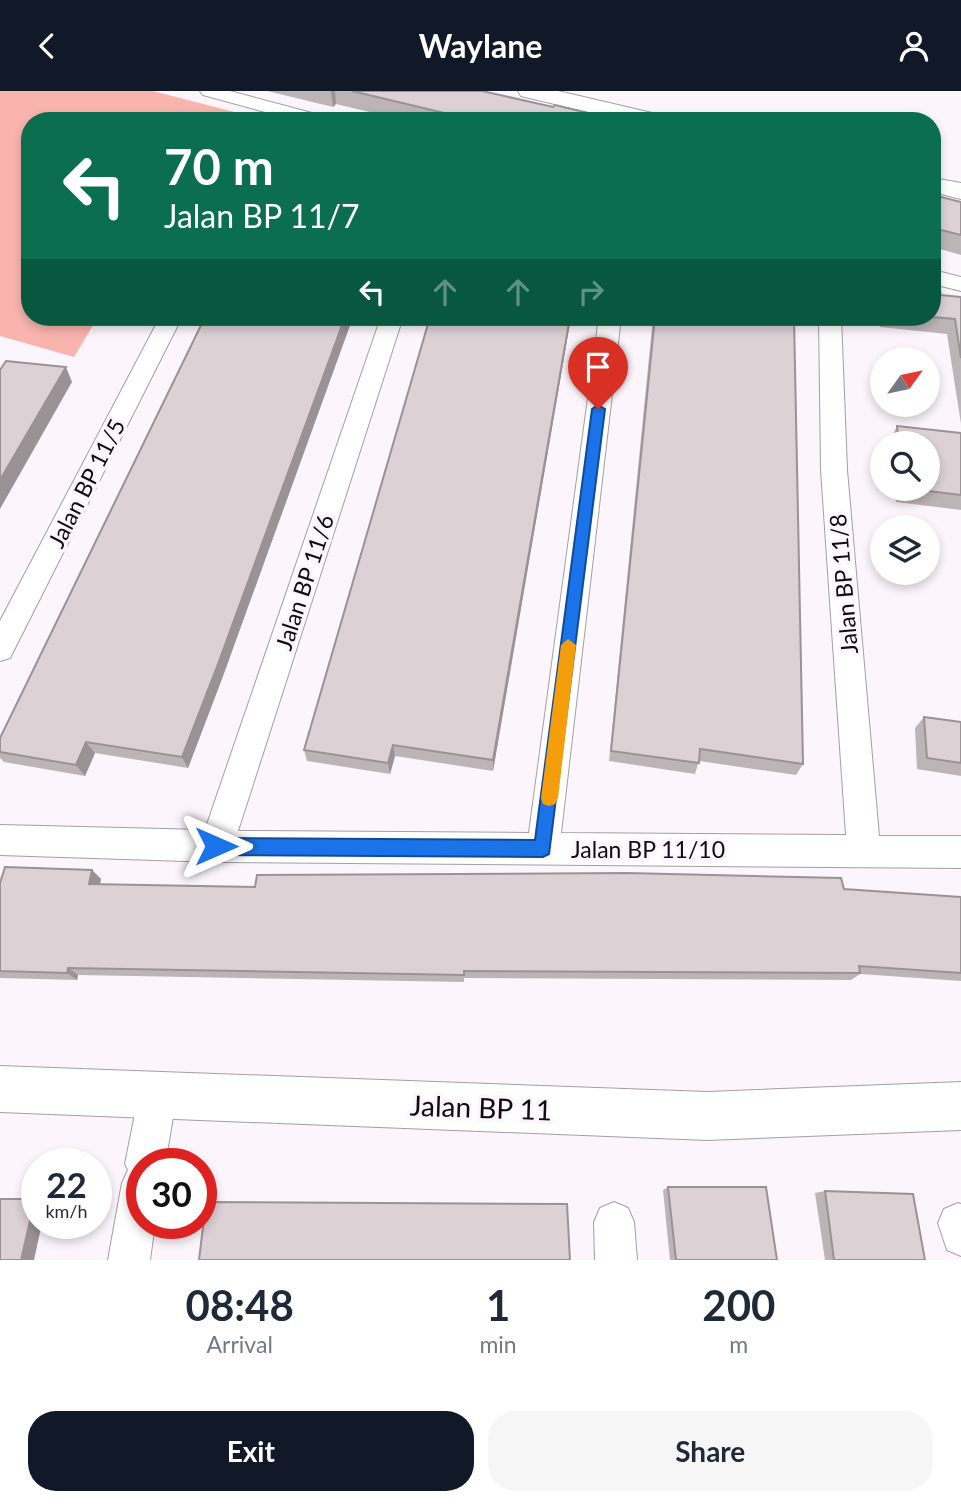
<!DOCTYPE html>
<style>
:root{--surface:#fff;--page:#f6f6f7;--text:#1f2937;--muted:#747a83;--accent:#111827}
body{margin:0;font-family:Lato,sans-serif;background:var(--page);color:var(--text);height:100vh;display:flex;flex-direction:column;font-size:26px;white-space:nowrap}
*{box-sizing:border-box;margin:0}
p{font-size:23px;color:var(--muted)}
.icon{flex:none;width:38px;height:38px;fill:none;stroke:currentColor;stroke-width:2;stroke-linecap:round;stroke-linejoin:round}
.map{position:relative;height:1169px;overflow:hidden}
.panel{display:flex;flex-direction:column;background:var(--surface);flex:1}
.panel>*{flex:none}
.top-card{position:absolute;left:21px;top:21px;width:920px;height:214px;border-radius:28px;box-shadow:0 4px 10px #0003;background:#0b6e4f;color:#fff;overflow:hidden}
.needle{width:46px;rotate:57deg}
.tools{position:absolute;left:870px;top:256px;display:grid;gap:14px}
.tools a{display:grid;place-items:center;width:70px;height:70px;border-radius:50%;background:var(--surface);box-shadow:0 4px 10px #0003;font-size:35px}
.speed{position:absolute;left:21px;top:1057px;display:flex;gap:14px;font-size:35px;font-weight:700;text-align:center}
.speed>*{display:grid;place-content:center;width:91px;height:91px;border-radius:50%;background:var(--surface);box-shadow:0 4px 10px #0003;line-height:1}
.speed small{font-size:18px;font-weight:400}
.speed .limit{border:10px solid #d22;background:#fff;color:#111}
.pin{position:absolute;display:grid;place-items:center;width:60px;height:60px;color:#fff;margin:-72px -30px;border-radius:50% 50% 50% 0;rotate:-45deg;box-shadow:0 0 7px #0007}
.pin .icon{rotate:45deg}
.me{position:absolute;width:77px;margin:-38px;rotate:90deg;stroke-linejoin:round;filter:drop-shadow(0 0 5px #0008)}
.turn{display:flex;align-items:center;gap:24px;height:147px;padding:0 28px;font-size:32px}
.turn .icon{width:91px;height:91px;stroke-width:2.5}
.turn b{display:block;font-size:49px;line-height:60px}
.lanes{display:flex;align-items:center;height:66px;padding:0 28px;background:#0003;justify-content:center;gap:35px;direction:ltr}
.lanes .off{opacity:.35}
.eta{display:flex;justify-content:space-evenly;align-items:center;height:119px;text-align:center}
.eta b{font-size:42px;font-weight:700;line-height:49px}
.cta{display:flex;gap:14px;margin-top:auto;padding:14px 28px}
.cta a{flex:1;height:80px;border-radius:28px;background:var(--accent);color:#fff;font-size:28px;font-weight:700;line-height:80px;text-align:center}
.cta a+a{background:var(--page);color:var(--text)}
header{display:flex;justify-content:space-between;align-items:center;height:91px;padding:0 28px;background:var(--accent);color:#fff;font-size:32px;font-weight:700}
.map>svg:first-child{display:block}
</style>
<header><svg class="icon" aria-label="back" viewBox="0 0 24 24"><path d="M15 5l-7 7 7 7"/></svg>Waylane<svg class="icon" aria-label="person" viewBox="0 0 24 24"><circle cx="12" cy="8" r="4"/><path d="M4 21q1-7 8-7t8 7"/></svg></header>
<div class="map">
<svg width="961" height="1169" viewBox="0 0 961 1169">
<rect width="100%" height="100%" fill="#fcf5fc"/>
<path fill="#f9b4ae" d="M0,0H153L238,22L244,30H30V226H98L74,266L0,245Z"/>
<g fill="none" stroke-linecap="round" stroke-linejoin="round">
<defs>
<path id="minor" d="M200,0H230L327,26L329,30H298L203,4Z
M933,179L961,186V200L933,193Z
M160,226H182L10,567L0,570V530Z
M381,226H403L238,740L529,742L599,226H621L561,742L846,744L821,379L819,226H841L847,379L879,745H961V777L216,771L0,764V734L205,739Z
M158,984L171,990L177,1003L165,1073H142V1132H155L150,1169H108L122,1092L128,1079L125,1073L139,1003L145,990Z
M614,1111L628,1117L634,1131L637,1169H595L594,1131L600,1117Z
M958,1112L961,1113V1165L947,1159L938,1132L944,1118Z"/>
<path id="tertiary" d="M518,0H558L665,25L669,30H626L521,5Z
M933,87L961,92V108L933,101Z
M0,975L707,1001L961,991V1039L707,1049L0,1021Z"/>
</defs>
<use href="#minor" stroke="#a49ea5" stroke-width="2"/>
<use href="#tertiary" stroke="#a49ea5" stroke-width="2"/>
<use href="#minor" fill="#fff" fill-rule="evenodd"/>
<use href="#tertiary" fill="#fff" fill-rule="evenodd"/>
</g>
<path fill="#bdb4b7" d="M267,0H482L610,30H407L336,13L333,16Z
M933,104L961,111V164L933,156Z
M941,204L961,206V333L947,243L880,236V226H933Z
M205,226H353L223,585L188,677L95,662L85,685L4,671L0,667V647Z
M430,226H571L493,680L395,665L390,683L307,670L304,659Z
M653,226H794L803,673L796,684L699,670L695,683L609,670Z
M897,335L961,342V419L896,411L895,397H928V352H891L890,349Z
M924,626L961,631V685L917,678L915,637Z
M92,779L101,788L100,793L255,796L844,798L961,806V890L860,883L851,889L464,887V891L78,884L77,889L0,887V792Z
M668,1096L777,1169H670L663,1099Z
M825,1100L925,1169H825L815,1102Z"/>
<path fill="#9a9295" d="M331,0H335L336,13L333,16Z
M345,226H353L223,585L188,677L182,666Z
M570,226H571L493,680V669Z
M66,276L72,291L0,418V389Z
M86,651L95,662L85,685L76,674Z
M393,654L395,665L390,683L388,672Z
M92,779L101,788L98,802L89,793Z
M68,877L78,884L77,889L67,882Z
M35,1108H37V1132H42L34,1169H21Z"/>
<path fill="#dcd1d5" stroke="#9a9295" stroke-width="2" d="M352,0H482L553,16L555,14L609,27L608,29L610,30H478Z
M933,104L961,111V144L933,137Z
M933,191H938L941,204L961,206V267L955,228L933,226Z
M205,226H345L218,573L182,666L86,651L76,674L0,661V647Z
M430,226H570L493,669L393,654L388,672L304,659Z
M655,226H794L803,673L700,658L699,672L611,660Z
M6,270L66,276L0,389V279Z
M897,335L961,342V404L904,397H928V352H899Z
M924,626L961,631V672L927,667Z
M5,776L92,779L89,793L255,796L257,784L627,782L841,787L844,798L961,806V882L859,875L860,882L464,880V884L68,877L67,882L0,880V792Z
M668,1096H766L777,1169H676Z
M825,1100L913,1103L925,1169H834Z
M0,1108H35L21,1169H0Z
M206,1111L567,1113L570,1169H199Z"/>
<path fill="#1a73e8" stroke="#114b97" stroke-width="2" d="M598,314L605,318L549,763L543,766L216,764L210,761L207,755L210,749L216,747L535,749L592,318Z"/>
<path fill="#f59e0b" d="M568,548L576,554L558,707L555,713L549,715L543,713L541,707L561,554Z"/>
<g text-anchor="middle" dominant-baseline="central" stroke-width="7" stroke-linejoin="round" paint-order="stroke">
<g font-size="23" fill="#0f0c0f" stroke="#fcf5fc">
<text transform="translate(86 392) rotate(-63)">Jalan BP 11/5</text>
<text transform="translate(304 491) rotate(-72)">Jalan BP 11/6</text>
<text transform="translate(843 493) rotate(-95)">Jalan BP 11/8</text>
<text x="648" y="758">Jalan BP 11/10</text>
</g>
<g font-size="28" fill="#0f0c0f" stroke="#fcf5fc">
<text transform="translate(481 1016) rotate(2)">Jalan BP 11</text>
</g>
</g>
</svg>
<div class="tools">
<a><svg class="needle" viewBox="-14 -14 28 28"><path d="M0-13l5 13h-10z" fill="#e53935"/><path d="M0 13l5-13h-10z" fill="#747a83"/></svg></a>
<a><svg class="icon" aria-label="search" viewBox="0 0 24 24"><circle cx="10" cy="10" r="6"/><path d="M15 15l6 6"/></svg></a>
<a><svg class="icon" aria-label="layers" viewBox="0 0 24 24"><path d="M12 4l9 5-9 5-9-5zM3 14l9 5 9-5"/></svg></a>
</div>
<div class="speed"><div>22<small>km/h</small></div><div class="limit">30</div></div>
<div class="pin" style="left:598px;top:318px;background:#d93025"><svg class="icon" aria-label="arrive" viewBox="0 0 24 24"><path d="M6 21V4h12l-3 4 3 4H6"/></svg></div>
<svg class="me" style="left:216px;top:755px" viewBox="-20 -20 40 40"><path d="M0-17L14 15 0 8-14 15z" fill="#1a73e8" stroke="#fff" stroke-width="4"/></svg>
<div class="top-card">
<div class="turn"><svg class="icon" aria-label="left" viewBox="0 0 24 24"><path d="M17 20v-9H6M10 6l-5 5 5 5"/></svg><div><b>70 m</b>Jalan BP 11/7</div></div>
<div class="lanes"><svg class="icon" aria-label="left" viewBox="0 0 24 24"><path d="M17 20v-9H6M10 6l-5 5 5 5"/></svg><svg class="icon off" aria-label="ahead" viewBox="0 0 24 24"><path d="M12 20V5M6 11l6-6 6 6"/></svg><svg class="icon off" aria-label="ahead" viewBox="0 0 24 24"><path d="M12 20V5M6 11l6-6 6 6"/></svg><svg class="icon off" aria-label="right" viewBox="0 0 24 24"><path d="M7 20v-9h11M14 6l5 5-5 5"/></svg></div>
</div>
</div>
<section class="panel">
<div class="eta">
<div><b>08:48</b><p>Arrival</p></div>
<div><b>1</b><p>min</p></div>
<div><b>200</b><p>m</p></div>
</div>
<div class="cta"><a>Exit</a><a>Share</a></div>
</section>
